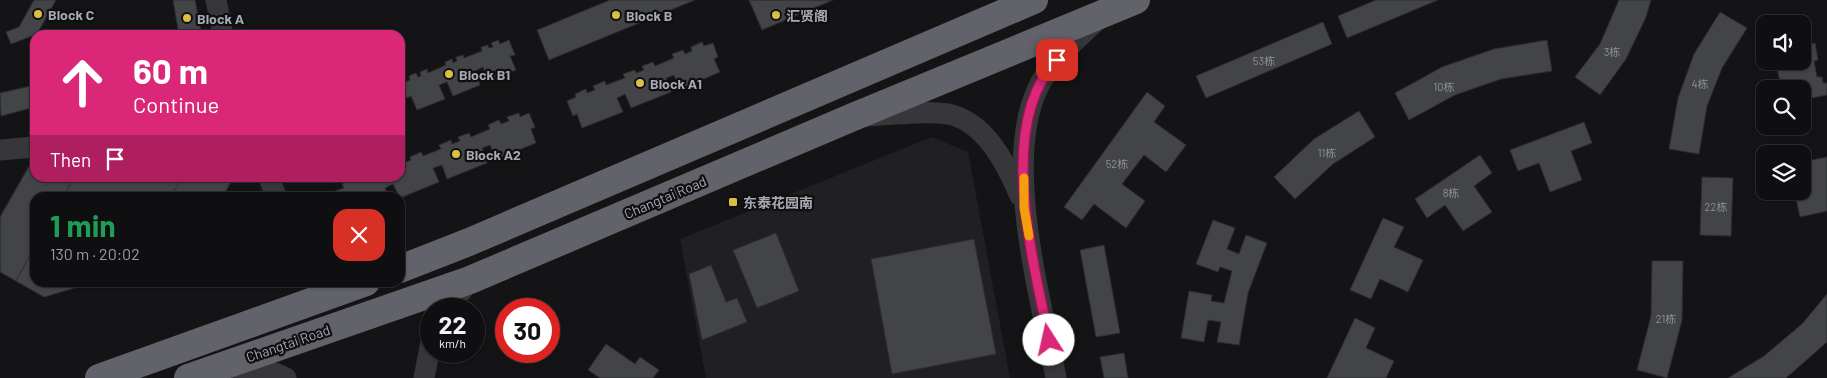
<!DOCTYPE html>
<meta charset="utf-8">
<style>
:root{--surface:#0f0e10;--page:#1d1c1e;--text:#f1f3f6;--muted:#9b9c9f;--line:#2f2e30}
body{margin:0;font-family:Barlow,"Noto Sans SC",sans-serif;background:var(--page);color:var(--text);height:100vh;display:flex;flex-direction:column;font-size:19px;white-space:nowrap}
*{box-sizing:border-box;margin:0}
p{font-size:16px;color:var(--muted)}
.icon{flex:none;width:28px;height:28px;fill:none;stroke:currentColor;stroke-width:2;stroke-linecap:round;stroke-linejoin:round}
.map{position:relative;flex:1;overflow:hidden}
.details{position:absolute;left:30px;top:192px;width:375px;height:95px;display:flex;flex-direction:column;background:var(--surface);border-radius:15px;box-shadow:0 1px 4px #0004,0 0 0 1px var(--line)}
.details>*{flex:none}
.hud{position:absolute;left:30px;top:30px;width:375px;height:152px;border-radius:15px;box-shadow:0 1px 4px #0004,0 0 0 1px var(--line);background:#db2777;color:#fff;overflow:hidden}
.fabs{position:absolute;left:1756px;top:15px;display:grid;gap:10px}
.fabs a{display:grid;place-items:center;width:55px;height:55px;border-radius:10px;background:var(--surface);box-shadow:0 1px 4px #0004,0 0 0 1px var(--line);font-size:25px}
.speed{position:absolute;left:420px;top:298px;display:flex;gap:10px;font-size:25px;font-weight:700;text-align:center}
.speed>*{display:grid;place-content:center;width:65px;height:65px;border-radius:50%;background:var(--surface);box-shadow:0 1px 4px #0004,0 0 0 1px var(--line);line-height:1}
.speed small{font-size:12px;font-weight:400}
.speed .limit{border:8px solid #d22;background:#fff;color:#111}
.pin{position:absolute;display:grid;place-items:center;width:42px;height:42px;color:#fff;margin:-21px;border-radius:10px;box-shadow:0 2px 8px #0006}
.me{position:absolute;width:55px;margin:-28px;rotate:350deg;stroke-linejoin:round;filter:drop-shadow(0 0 4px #0008)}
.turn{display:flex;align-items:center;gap:18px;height:105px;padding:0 20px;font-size:22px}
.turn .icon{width:65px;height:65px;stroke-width:2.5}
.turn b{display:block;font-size:35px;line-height:42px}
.then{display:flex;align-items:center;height:48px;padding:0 20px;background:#0003;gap:10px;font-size:19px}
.round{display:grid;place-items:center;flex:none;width:52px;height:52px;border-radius:15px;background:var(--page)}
.head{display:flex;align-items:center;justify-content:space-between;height:85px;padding:0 20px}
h1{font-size:30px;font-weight:700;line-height:38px;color:#1e9e55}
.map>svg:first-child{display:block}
</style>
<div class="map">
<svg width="1827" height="378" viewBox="0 0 1827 378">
<rect width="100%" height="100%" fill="#141315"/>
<path fill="#202022" d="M932,137L968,152L1010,378H706L680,239Z"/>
<path fill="#434448" stroke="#2e2e31" d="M34,0H56L37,34L11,44L6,32L19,27Z
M173,0H195L202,35H179Z
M610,0H695L549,60L537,30Z
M749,0H833L762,30Z
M749,0H833L762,30Z
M1376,0H1438L1347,38L1338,16Z
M1619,0H1651L1646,17L1626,59L1600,95L1575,77L1600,44Z
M1720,12L1747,28L1722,68L1707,106L1699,154L1669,149L1678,98L1694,54Z
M1323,22L1332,44L1206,98L1196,76Z
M498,40L500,44L509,40L515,55L510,56L516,70L488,81L483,67L475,71L480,85L453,96L447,82L439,85L445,99L417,110L411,96L407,98L401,84L410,80L409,76L416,73L418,77L421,76L420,72L427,69L428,73L446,65L445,62L452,59L453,63L457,61L456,57L463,55L464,58L482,51L481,47L488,45L489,48L493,47L491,43Z
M1547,40L1552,71L1501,79L1455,95L1409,120L1395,93L1442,67L1494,49Z
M702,42L704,46L713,43L718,57L714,59L720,72L680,89L674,75L666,78L671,92L631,108L625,94L617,98L623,112L582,128L577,114L573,116L567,101L576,97L575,94L586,89L587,93L595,90L593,86L605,81L606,85L625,78L623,74L635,70L636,73L644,70L642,66L653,62L655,66L674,58L672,54L683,50L685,54L692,51L691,47Z
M1815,43L1818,60L1814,61L1817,77H1822L1823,83H1827V95L1802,100V89H1777L1776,86L1781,85L1777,69L1773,70L1771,61H1802V46Z
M35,85V107L1,116L0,93Z
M1147,92L1165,106L1154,122L1186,145L1166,172L1144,155L1122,184L1145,201L1126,228L1094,204L1082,220L1064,207Z
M1359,111L1375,137L1333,164L1295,199L1274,177L1314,139Z
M519,113L520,117L529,113L535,127L531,129L536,143L496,159L490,145L482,148L487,163L447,179L442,165L433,168L439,182L400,198L393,184L385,188L389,198H337L335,191L344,188L342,184L353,179L355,183L363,180L362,178H400V160H402L404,163L411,160L410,157L421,152L423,156L441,149L439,145L451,140L452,144L460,141L458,137L469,133L471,137L490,129L488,125L499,120L501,124L509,121L507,117Z
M1584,122L1592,143L1571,151L1582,180L1550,192L1539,163L1518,171L1510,150Z
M1480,155L1492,173L1474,186L1492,212L1463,231L1445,205L1427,218L1415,199Z
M1827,157V211L1800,217L1796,199H1801L1799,191H1802V162Z
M35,160V178H233L222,198H35V282H95L44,297L0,272V217L32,161Z
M32,161L35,163V178H62L71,183L63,198H35V246L16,281L0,272V217Z
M1702,177L1733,178L1731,236L1700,235Z
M182,178H233L222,198H170Z
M1383,218L1404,227L1394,247L1423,260L1408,292L1380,279L1371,299L1350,290Z
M1213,220L1235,228L1227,249L1239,254L1246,235L1267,243L1248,293L1239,345L1217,342L1221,322L1208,320L1204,342L1181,338L1189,291L1212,295L1211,301L1224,303L1232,271L1220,267L1218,272L1196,264Z
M776,233L799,291L757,308L733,250Z
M974,239L996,354L892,374L871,259Z
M1104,245L1120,333L1096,337L1080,250Z
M1652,261H1683L1682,320L1667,378L1637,370L1651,316Z
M711,265L726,302L737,298L747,322L702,340L689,274Z
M1827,294V342L1786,378H1728L1764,356L1802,324Z
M1355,318L1375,328L1366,348L1394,361L1386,378H1327Z
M606,344L635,364L640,357L659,370L653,378H600L588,370Z
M1124,353L1128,378H1104L1100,357Z"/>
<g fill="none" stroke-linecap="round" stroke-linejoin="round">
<path stroke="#37373b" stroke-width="21" d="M216,0L223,35
M867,116C893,115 922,110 948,114C985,121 1007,165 1020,196
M0,150L35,147
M269,178L277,198
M447,309L470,280
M228,367C248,368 269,368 286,378
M424,378L431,342
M1056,378C1041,299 1003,165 1037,90C1049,62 1076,41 1098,19"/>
<path stroke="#62636a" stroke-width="28" d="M400,269L469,242L1034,0
M99,378L366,282
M188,378L470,280L853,117L1136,0"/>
</g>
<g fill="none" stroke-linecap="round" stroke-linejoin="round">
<defs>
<path id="route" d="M1049,340C1034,262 995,124 1057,60"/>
</defs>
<use href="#route" stroke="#8e194d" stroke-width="12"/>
<use href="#route" stroke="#db2777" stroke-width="9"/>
<path stroke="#f59e0b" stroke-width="9" d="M1024,178V208L1029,236"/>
</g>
<g fill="#dbbf45" stroke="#0f0f10" stroke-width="2">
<circle cx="38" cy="14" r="5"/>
<circle cx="616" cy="15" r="5"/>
<circle cx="776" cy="15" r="5"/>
<circle cx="187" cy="18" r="5"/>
<circle cx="449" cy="74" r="5"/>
<circle cx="640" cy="83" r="5"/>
<circle cx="456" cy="154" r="5"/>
<rect x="728" y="197" width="10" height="10" rx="2.5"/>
</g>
<g text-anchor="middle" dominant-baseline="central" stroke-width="4.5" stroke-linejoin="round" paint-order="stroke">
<g font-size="11" fill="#8e9099">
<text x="1612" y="51">3栋</text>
<text x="1264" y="60">53栋</text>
<text x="1700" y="83">4栋</text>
<text x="1444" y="86">10栋</text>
<text x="1327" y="152">11栋</text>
<text x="1117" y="163">52栋</text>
<text x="1451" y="192">8栋</text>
<text x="1716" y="206">22栋</text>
<text x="1666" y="318">21栋</text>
</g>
<g font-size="14" font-weight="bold" fill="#a7a9b4" stroke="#0f0f10" text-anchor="start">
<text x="48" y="14">Block C</text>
<text x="626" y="15">Block B</text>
<text x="786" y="15">汇贤阁</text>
<text x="197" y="18">Block A</text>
<text x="459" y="74">Block B1</text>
<text x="650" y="83">Block A1</text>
<text x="466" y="154">Block A2</text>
<text x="743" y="202">东泰花园南</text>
</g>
<g font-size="14" fill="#a7a9b4" stroke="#0f0f10">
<text transform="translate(665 197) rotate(-23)">Changtai Road</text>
<text transform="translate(288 343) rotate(-19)">Changtai Road</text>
</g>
</g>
</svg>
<div class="fabs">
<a><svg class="icon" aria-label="sound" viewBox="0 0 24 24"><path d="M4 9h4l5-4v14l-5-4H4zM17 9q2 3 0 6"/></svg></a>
<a><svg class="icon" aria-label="search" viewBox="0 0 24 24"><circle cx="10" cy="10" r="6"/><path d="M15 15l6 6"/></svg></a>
<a><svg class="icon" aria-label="layers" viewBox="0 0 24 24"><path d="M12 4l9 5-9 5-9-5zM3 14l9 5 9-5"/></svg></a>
</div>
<div class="speed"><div>22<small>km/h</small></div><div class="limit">30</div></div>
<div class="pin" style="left:1057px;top:60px;background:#d93025"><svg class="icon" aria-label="arrive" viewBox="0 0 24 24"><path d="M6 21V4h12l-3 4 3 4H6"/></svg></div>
<svg class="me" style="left:1049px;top:340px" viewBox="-20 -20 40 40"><circle r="19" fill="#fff"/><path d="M0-13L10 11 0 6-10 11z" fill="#db2777"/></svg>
<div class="hud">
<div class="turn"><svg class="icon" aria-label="ahead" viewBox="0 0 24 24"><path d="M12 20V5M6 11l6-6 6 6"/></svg><div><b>60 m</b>Continue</div></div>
<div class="then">Then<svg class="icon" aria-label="arrive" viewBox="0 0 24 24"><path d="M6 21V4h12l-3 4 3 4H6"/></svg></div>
</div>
<section class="details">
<div class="head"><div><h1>1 min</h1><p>130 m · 20:02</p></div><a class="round" style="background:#d93025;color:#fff"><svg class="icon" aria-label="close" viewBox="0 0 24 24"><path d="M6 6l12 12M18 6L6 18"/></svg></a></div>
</section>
</div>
